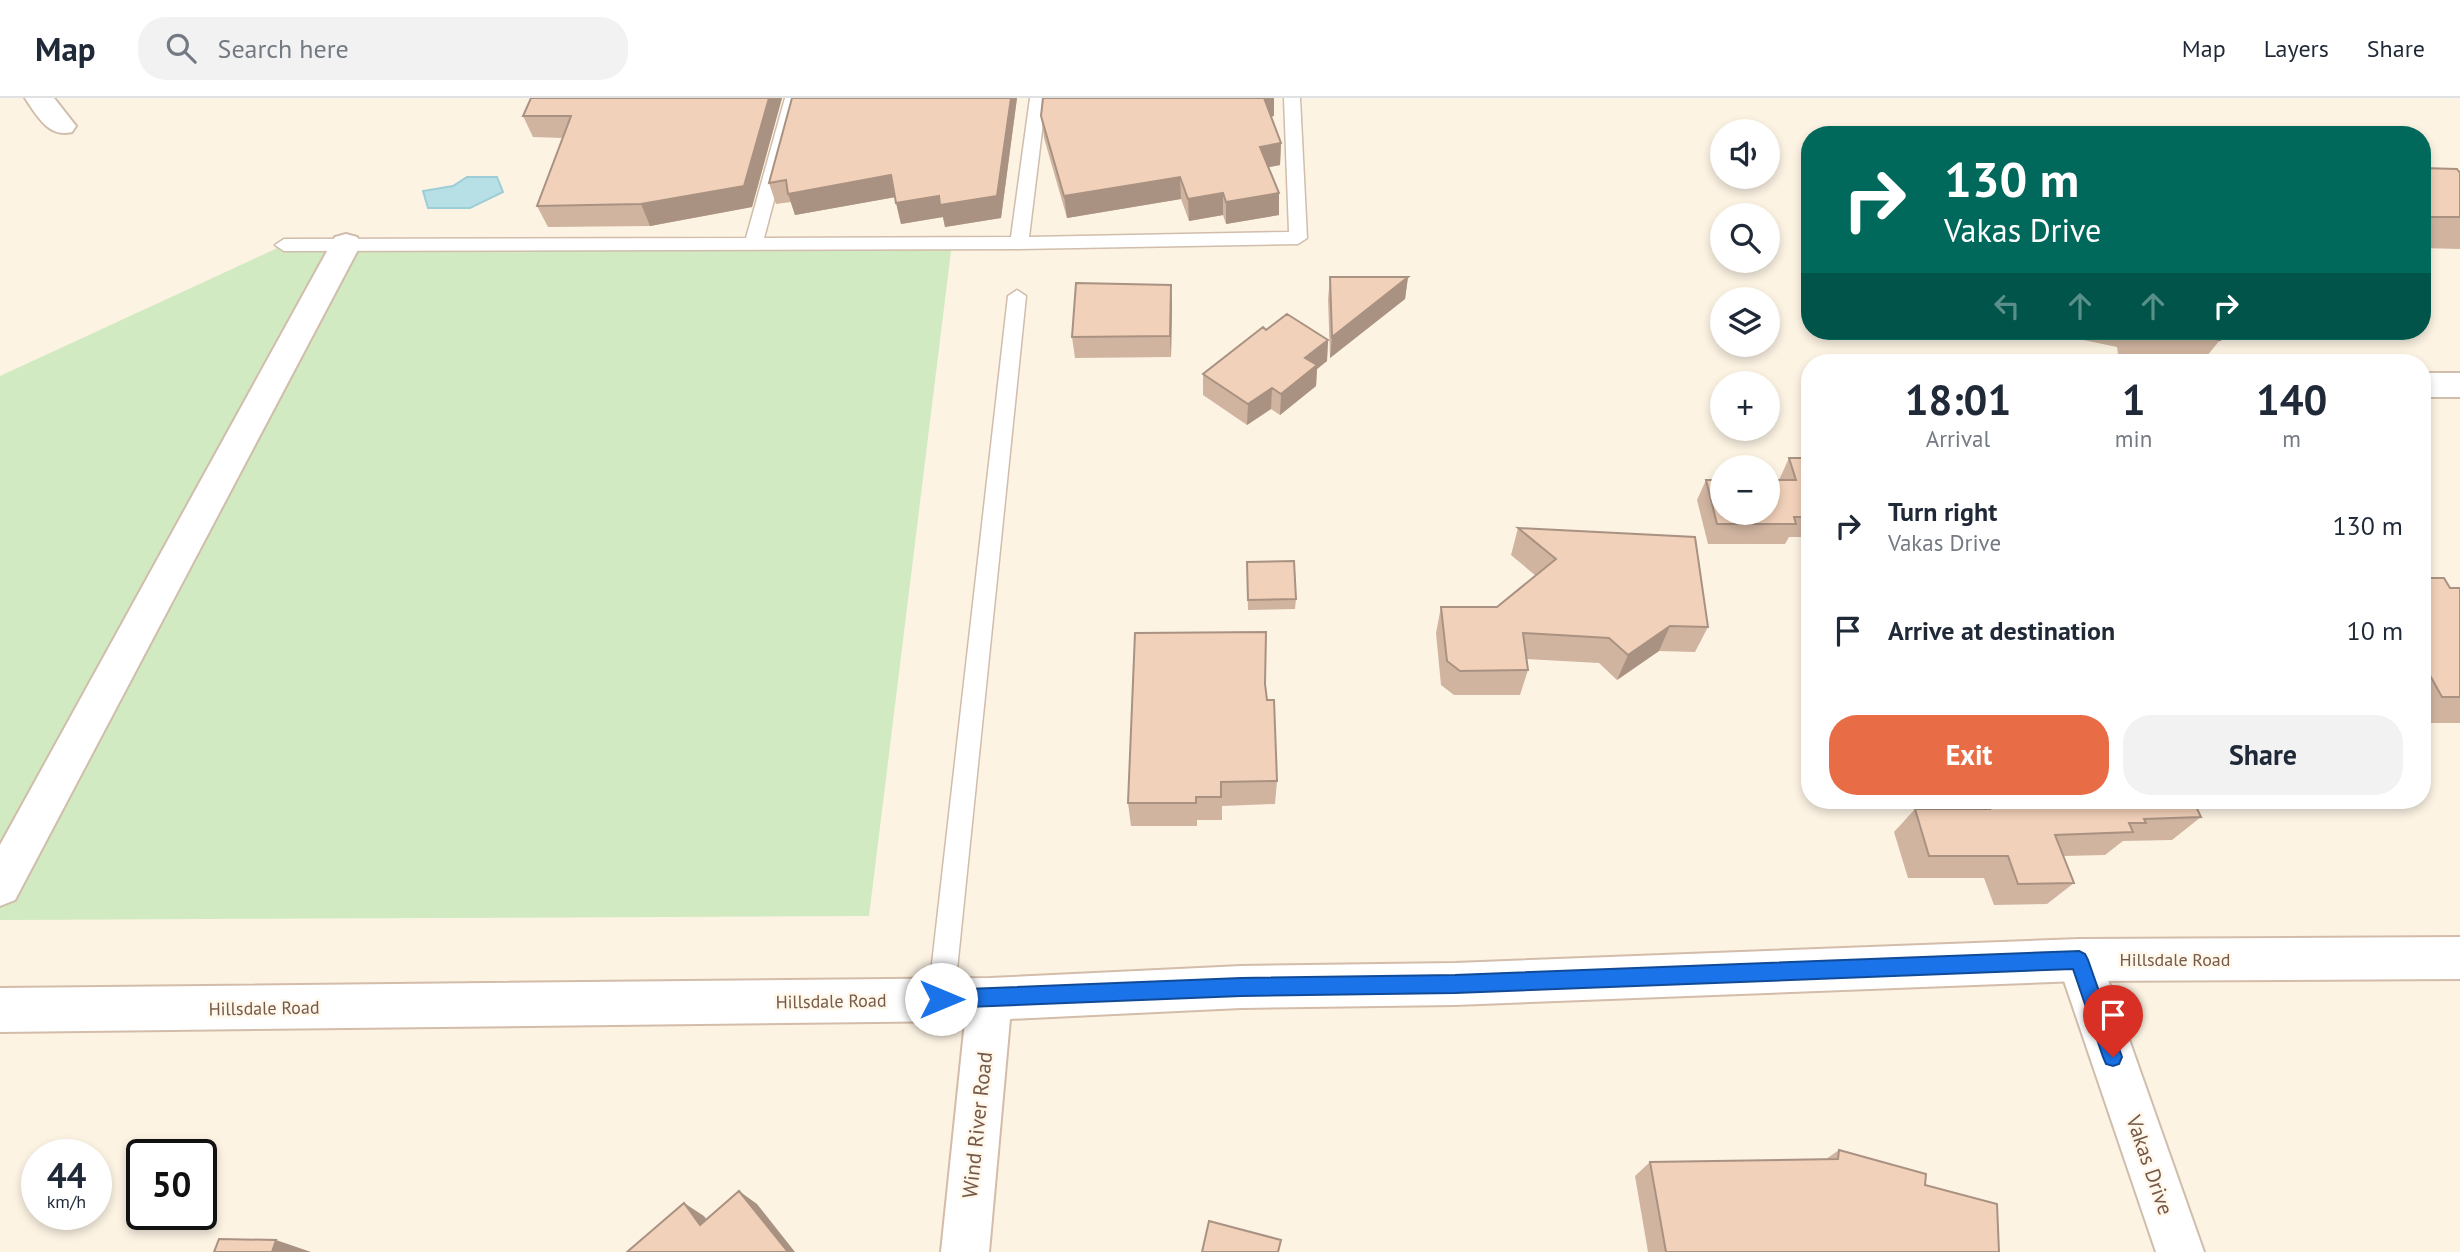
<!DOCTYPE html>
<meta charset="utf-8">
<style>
:root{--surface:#fff;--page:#f2f2f3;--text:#1f2937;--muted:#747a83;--line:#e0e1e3;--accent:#e86c46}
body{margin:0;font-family:"PT Sans",sans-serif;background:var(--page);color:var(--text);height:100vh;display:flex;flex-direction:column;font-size:26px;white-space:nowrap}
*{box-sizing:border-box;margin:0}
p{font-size:23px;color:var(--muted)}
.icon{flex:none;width:38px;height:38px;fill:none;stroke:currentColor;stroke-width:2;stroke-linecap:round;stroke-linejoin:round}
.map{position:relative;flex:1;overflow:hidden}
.side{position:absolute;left:1801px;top:256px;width:630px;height:455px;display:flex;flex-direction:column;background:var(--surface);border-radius:28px;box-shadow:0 4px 10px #0003}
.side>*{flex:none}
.hud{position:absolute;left:1801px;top:28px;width:630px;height:214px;border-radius:28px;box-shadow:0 4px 10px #0003;background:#00695c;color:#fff;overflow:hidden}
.buttons{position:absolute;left:1710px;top:21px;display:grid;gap:14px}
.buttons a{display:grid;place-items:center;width:70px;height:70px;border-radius:50%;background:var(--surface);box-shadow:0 4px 10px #0003;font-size:35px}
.speed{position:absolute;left:21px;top:1041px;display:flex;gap:14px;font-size:35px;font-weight:700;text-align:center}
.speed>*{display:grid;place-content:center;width:91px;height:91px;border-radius:50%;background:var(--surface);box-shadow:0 4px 10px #0003;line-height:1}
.speed small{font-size:18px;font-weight:400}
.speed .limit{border:4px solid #111;border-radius:10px;background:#fff;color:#111}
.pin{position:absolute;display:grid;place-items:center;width:60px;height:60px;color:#fff;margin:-72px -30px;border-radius:50% 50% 50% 0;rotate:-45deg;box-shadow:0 0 7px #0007}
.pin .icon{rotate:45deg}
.me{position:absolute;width:77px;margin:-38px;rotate:90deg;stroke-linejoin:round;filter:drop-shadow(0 0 5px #0008)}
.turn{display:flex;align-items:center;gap:24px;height:147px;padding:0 28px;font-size:32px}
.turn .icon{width:91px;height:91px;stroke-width:2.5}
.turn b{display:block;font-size:49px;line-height:60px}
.lanes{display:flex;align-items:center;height:66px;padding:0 28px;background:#0003;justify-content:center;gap:35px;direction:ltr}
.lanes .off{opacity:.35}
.eta{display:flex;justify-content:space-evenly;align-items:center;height:119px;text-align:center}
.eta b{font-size:42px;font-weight:600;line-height:49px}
.cta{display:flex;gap:14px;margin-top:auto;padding:14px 28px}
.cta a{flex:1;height:80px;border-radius:28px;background:var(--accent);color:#fff;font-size:28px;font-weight:600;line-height:80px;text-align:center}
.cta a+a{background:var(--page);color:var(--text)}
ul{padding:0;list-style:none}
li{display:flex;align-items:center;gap:21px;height:105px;padding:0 28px}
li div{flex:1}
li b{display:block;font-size:26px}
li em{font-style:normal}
header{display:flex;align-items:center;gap:42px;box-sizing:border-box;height:98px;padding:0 35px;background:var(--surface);border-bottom:2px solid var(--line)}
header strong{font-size:33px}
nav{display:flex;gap:38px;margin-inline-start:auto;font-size:24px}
.search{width:490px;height:63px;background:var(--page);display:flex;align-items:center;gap:18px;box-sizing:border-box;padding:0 24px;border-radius:28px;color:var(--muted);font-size:26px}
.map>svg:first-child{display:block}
</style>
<header>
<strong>Map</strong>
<div class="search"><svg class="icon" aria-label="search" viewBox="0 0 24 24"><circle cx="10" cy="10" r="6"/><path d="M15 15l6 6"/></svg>Search here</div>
<nav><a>Map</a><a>Layers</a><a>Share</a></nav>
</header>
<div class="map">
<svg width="2460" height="1154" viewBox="0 0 2460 1154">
<rect width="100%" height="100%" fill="#fcf3e3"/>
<path fill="#d1eac1" d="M952,145L869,818L0,822V278L284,147Z"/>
<path fill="#b7dfe6" stroke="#9dced8" stroke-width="2" d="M467,79H497L503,94L470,110H428L423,93L453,88Z"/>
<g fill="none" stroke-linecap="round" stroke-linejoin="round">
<defs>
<path id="lane" d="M785,0H801L764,140L1011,139L1030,0H1046L1029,139L1289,134L1284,0H1300L1307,140L1298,146L1019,151L284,153L275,147L284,141L746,140Z
M1017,192L1026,198L954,901L950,910L941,914L932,910L928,901L1008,198Z"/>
<path id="street" d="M25,0H54L76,28L72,34C49,40 37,18 25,0Z
M346,136L357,139L361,146L15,802L0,808V747L331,146L335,139Z
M2422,275H2460V299H2422Z
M2079,841L2094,847L2101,862L2204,1154H2156L2057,862L2064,847Z"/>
<path id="secondary" d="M2460,839V881L2079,883L1455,907L1241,910L1010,921L989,1154H941L965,923L0,934V890L990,880L1241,868L1455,865L2079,841Z"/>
</defs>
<use href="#lane" stroke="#d0bdac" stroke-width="3"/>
<use href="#street" stroke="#d0bdac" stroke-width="4"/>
<use href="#secondary" stroke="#d3bca9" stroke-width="4"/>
<use href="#lane" fill="#fff" fill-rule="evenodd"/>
<use href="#street" fill="#fff" fill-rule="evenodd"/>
<use href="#secondary" fill="#fff" fill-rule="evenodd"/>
</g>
<path fill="#d0b4a0" d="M531,0H782L752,109L650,128L548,129L537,108L563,40L533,39L523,18Z
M792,0H1017L1001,120L945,129L943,119L901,126L895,99L795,117L791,104L776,106L769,85Z
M1043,0H1274V18L1271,19L1281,45L1280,67L1269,69L1279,117L1226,126L1223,117L1189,123L1181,101L1067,120L1044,40L1041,18Z
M2213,30L2278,37H2209Z
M2422,70L2460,75V151L2422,150Z
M1330,179H1408L1405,201L1330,260L1328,201Z
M1171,187L1172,208L1171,259L1075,260L1072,239Z
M1266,232L1328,242L1327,263L1317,271L1316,288L1280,317L1271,311L1247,327L1203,297V276Z
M2074,233H2219L2220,242L2202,264H2156L2118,256L2117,249L2074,240Z
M1789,360H1810V439H1789L1785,446H1708L1697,402L1706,382H1779Z
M1518,430L1708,529L1695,554L1659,553L1617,582L1599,565L1526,561L1528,572L1520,597H1454L1441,587L1436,535L1441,509H1497L1536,478L1511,457Z
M1247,464L1296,501L1295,511L1248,512Z
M2422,480L2450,490H2460V625H2422Z
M1265,586L1277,683L1275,706L1222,708V722H1197V728H1131L1128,705Z
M1956,702H2206L2196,709L2201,719L2172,742L2123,743L2105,757L2063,758L2074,785L2047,806L1994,807L1984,780H1908L1894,734L1915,711H1959Z
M1839,1052L1925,1087L1999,1154H1648L1635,1078L1650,1064L1826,1061Z"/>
<path fill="#a99282" d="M769,0H782L752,109L650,128L641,106Z
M1011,0H1017L1001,120L945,129L943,119L901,126L896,105Z
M1263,0H1274V18L1263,20Z
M1281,45L1280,67L1260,71V49Z
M891,77L896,99L795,117L788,96Z
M1180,79L1181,101L1067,120L1064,98Z
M1223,95V117L1189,123L1188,101Z
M1279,95V117L1226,126V104Z
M1408,179L1405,201L1330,260L1332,239Z
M1171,187L1172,208L1171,259L1170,238Z
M1328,242L1327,263L1317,271L1316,288L1280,317L1281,296L1305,260Z
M1272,290L1271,311L1247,327L1248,306Z
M1670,528L1659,553L1617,582L1628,557Z
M739,1093L757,1106L795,1154H788Z
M684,1105L704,1118L719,1139L700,1127Z
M276,1142L311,1154H272Z"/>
<path fill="#f2d1ba" stroke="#a99282" stroke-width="2" d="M531,0H769L744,88L641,106L537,108L571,18H523Z
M792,0H1011L997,98L940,107L939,98L896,105L891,77L788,96L786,82L769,85Z
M1043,0H1264L1281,45L1260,49L1279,95L1226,104L1223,95L1188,101L1180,79L1064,98L1041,18Z
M2213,30H2274L2278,37H2217Z
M2422,70L2457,71L2460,75V119H2422Z
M1330,179H1408L1332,239Z
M1076,185L1171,187L1170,238L1072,239Z
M1287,216L1328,242L1305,260L1317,267L1281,296L1272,290L1248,306L1203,276L1263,229L1266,232Z
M2174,233H2219L2220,242Z
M1789,360H1810V419H1794L1796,426H1717L1706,382H1722V415H1768V382H1796Z
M1518,430L1695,439L1708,529L1670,528L1628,557L1609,540L1523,535L1528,572L1460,573L1447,563L1441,509H1497L1556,461Z
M1294,463L1296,501L1248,502L1247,464Z
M2422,480H2444L2450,490H2460V599H2442L2422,563Z
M1266,534L1265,586L1267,602H1274L1277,683L1221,684V699H1196V705H1128L1135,535Z
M1987,702H2193L2201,719L2144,721L2146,725H2129L2133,734L2055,737L2074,785L2018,786L2008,758H1929L1915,711H1990Z
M1839,1052L1926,1076L1925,1087L1997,1106L1999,1154H1666L1650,1064L1838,1061Z
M739,1093L788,1154H627L684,1105L700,1127Z
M1209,1123L1281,1142L1278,1154H1202Z
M219,1141L276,1142L272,1154H214Z"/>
<path fill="#1a73e8" stroke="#114b97" stroke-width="2" d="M2079,853L2085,856L2088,862L2122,959L2119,966L2113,968L2106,966L2103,959L2073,871L1455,895L1241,898L941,910L934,907L931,901L934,895L941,892L1241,880L1455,877Z"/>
<g text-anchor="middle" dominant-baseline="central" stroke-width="5" stroke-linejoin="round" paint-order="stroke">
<g font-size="18" fill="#755949" stroke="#fff7e9">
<text x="2175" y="861">Hillsdale Road</text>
<text transform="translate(831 903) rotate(-1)">Hillsdale Road</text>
<text transform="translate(264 910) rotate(-1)">Hillsdale Road</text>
</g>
<g font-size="21" fill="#755949" stroke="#fff7e9">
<text transform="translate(977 1027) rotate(-84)">Wind River Road</text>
<text transform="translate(2150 1067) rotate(71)">Vakas Drive</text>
</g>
</g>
</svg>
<div class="buttons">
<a><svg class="icon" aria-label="sound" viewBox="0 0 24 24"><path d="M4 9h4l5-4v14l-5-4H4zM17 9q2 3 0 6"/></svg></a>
<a><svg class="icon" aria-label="search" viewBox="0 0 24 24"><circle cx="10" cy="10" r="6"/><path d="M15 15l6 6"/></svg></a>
<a><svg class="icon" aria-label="layers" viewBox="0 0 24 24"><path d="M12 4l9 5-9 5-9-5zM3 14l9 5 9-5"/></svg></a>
<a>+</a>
<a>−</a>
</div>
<div class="speed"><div>44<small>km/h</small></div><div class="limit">50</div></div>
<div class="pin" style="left:2113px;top:959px;background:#d93025"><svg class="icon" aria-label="arrive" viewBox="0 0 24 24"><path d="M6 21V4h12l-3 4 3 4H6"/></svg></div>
<svg class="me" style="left:941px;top:901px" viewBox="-20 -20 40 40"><circle r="19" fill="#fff"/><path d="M0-13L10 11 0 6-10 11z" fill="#1a73e8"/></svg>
<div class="hud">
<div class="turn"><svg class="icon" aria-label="right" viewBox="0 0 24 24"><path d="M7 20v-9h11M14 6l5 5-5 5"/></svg><div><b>130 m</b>Vakas Drive</div></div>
<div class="lanes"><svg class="icon off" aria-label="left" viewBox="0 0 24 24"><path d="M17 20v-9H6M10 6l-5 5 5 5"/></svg><svg class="icon off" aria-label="ahead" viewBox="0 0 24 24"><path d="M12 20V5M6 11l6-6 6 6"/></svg><svg class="icon off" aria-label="ahead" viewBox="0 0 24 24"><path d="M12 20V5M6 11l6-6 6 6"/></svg><svg class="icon" aria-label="right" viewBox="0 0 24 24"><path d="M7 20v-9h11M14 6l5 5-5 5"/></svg></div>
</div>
<section class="side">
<div class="eta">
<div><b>18:01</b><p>Arrival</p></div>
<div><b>1</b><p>min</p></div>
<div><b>140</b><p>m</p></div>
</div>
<ul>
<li><svg class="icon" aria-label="right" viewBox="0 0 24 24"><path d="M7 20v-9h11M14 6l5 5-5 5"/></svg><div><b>Turn right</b><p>Vakas Drive</p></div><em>130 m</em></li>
<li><svg class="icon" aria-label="arrive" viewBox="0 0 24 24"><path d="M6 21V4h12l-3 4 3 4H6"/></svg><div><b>Arrive at destination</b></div><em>10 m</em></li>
</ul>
<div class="cta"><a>Exit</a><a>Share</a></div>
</section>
</div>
